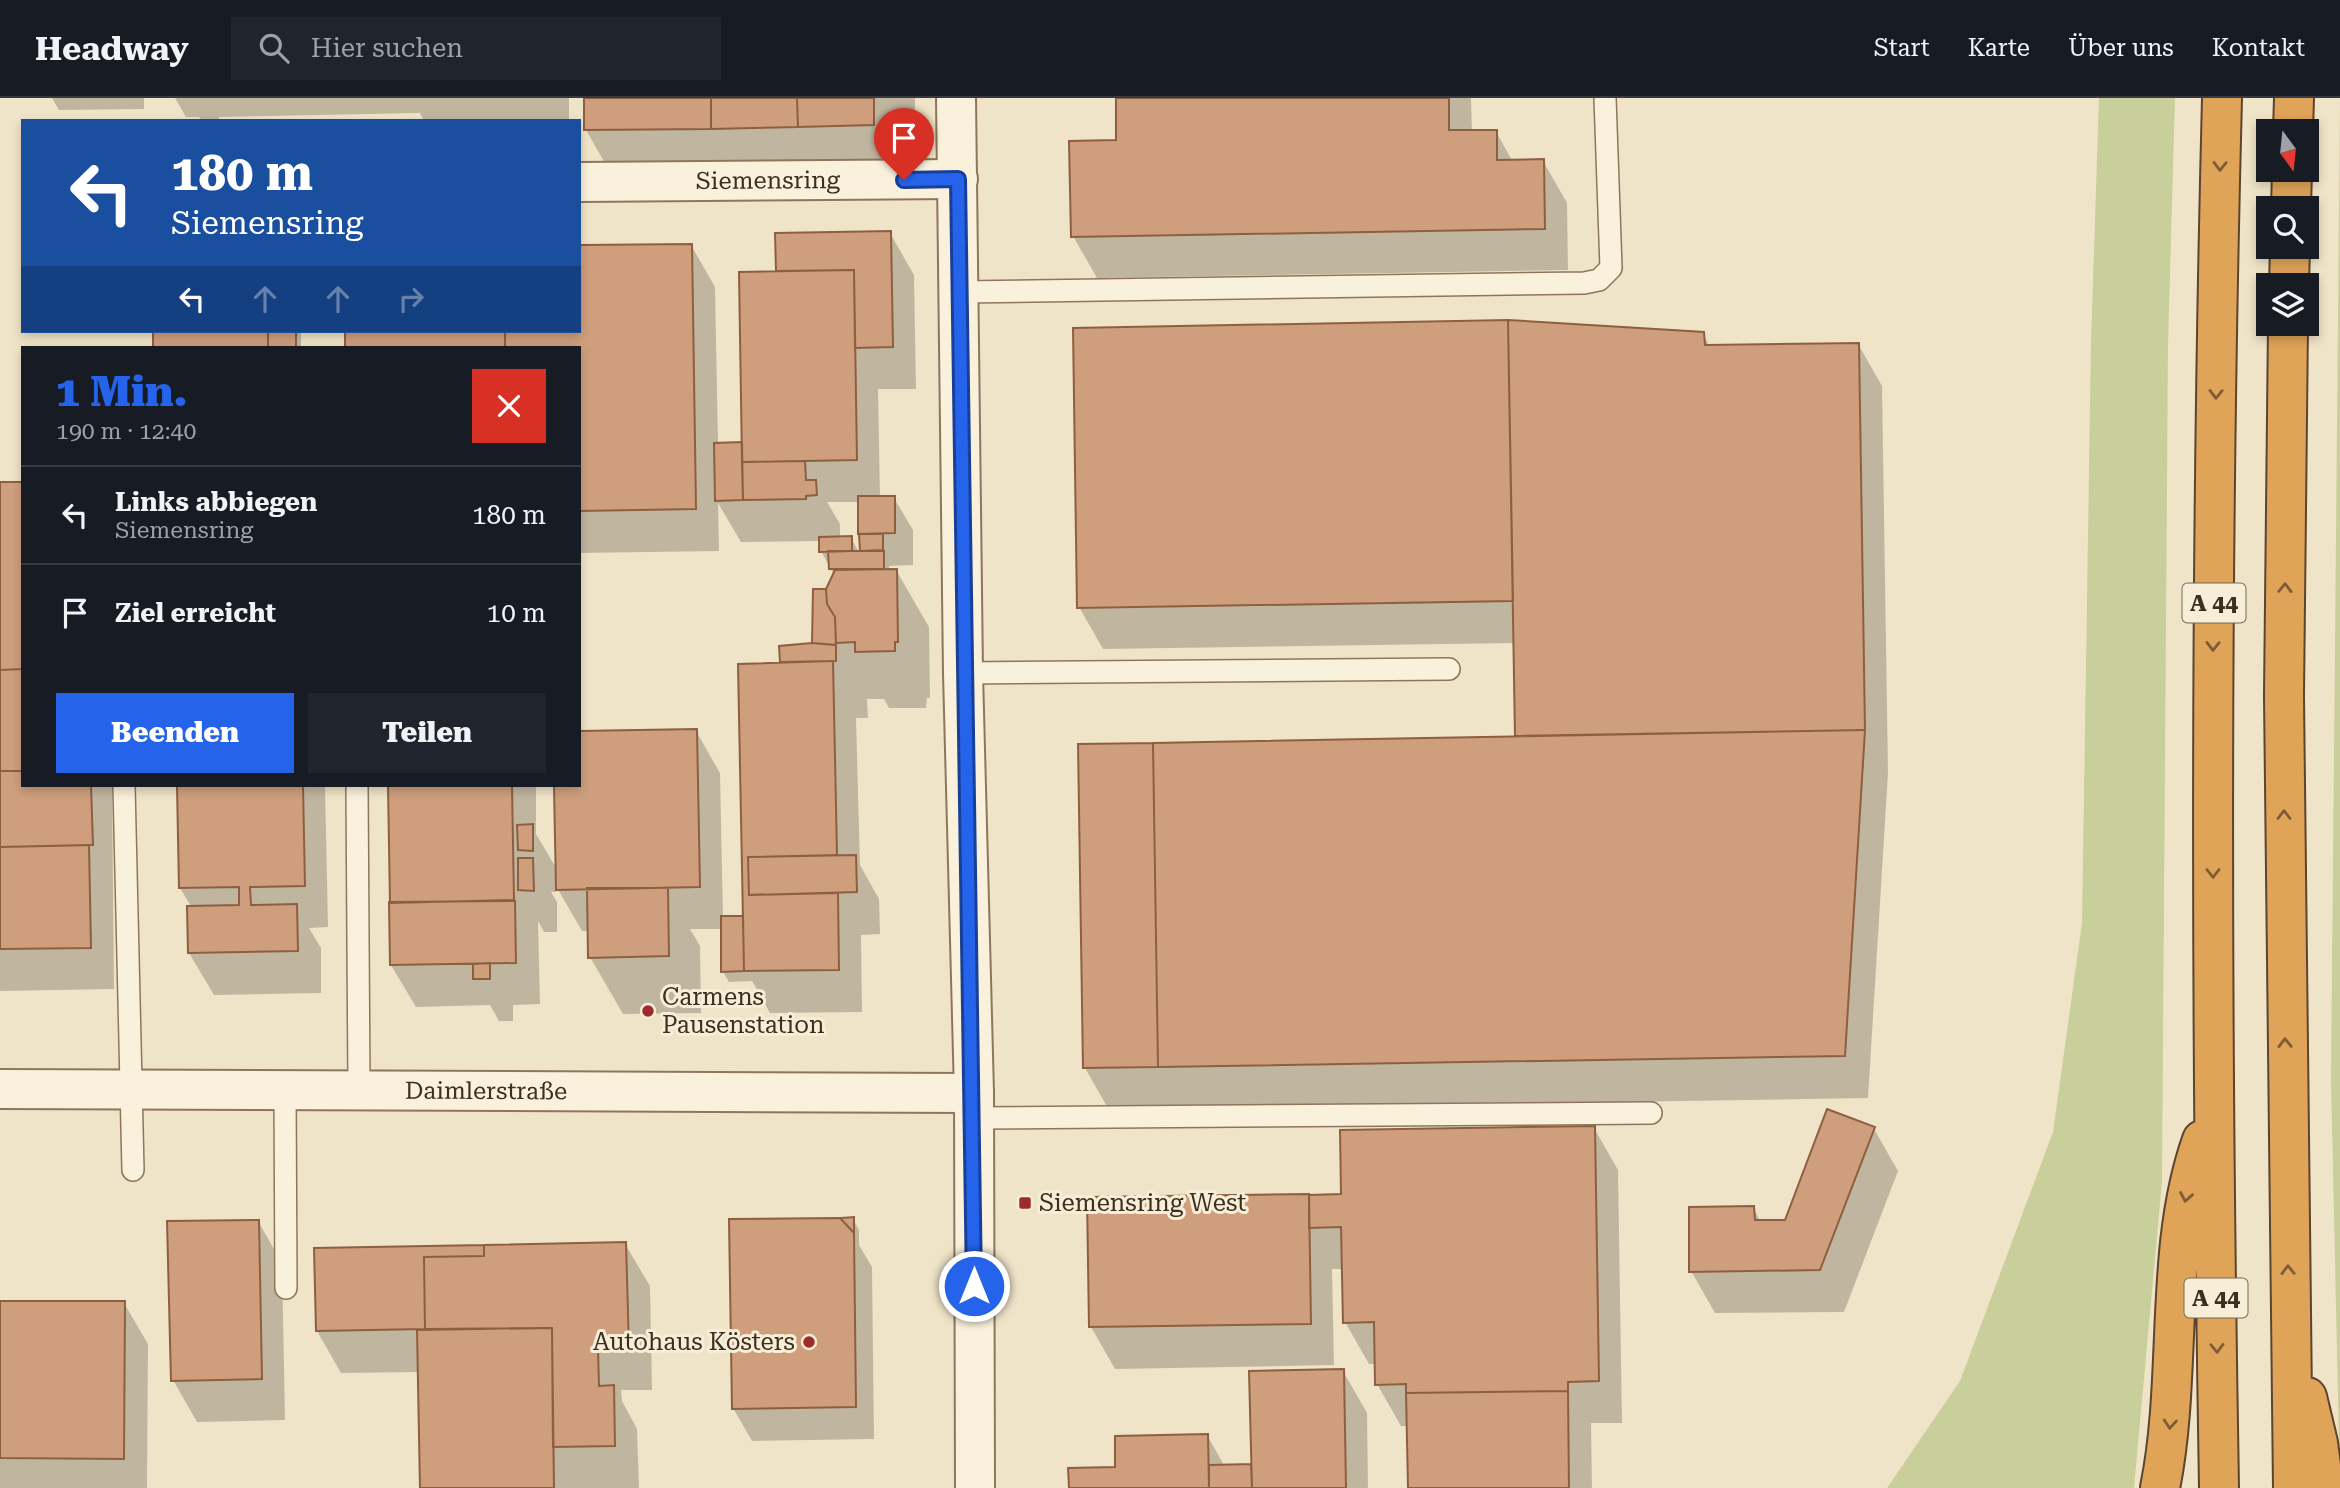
<!DOCTYPE html>
<html lang="de">
<meta charset="utf-8">
<style>
:root{--surface:#171b24;--page:#20242c;--text:#f1f3f6;--muted:#9ea1a6;--line:#363941;--accent:#2563eb}
body{margin:0;font-family:"Roboto Serif",serif;background:var(--page);color:var(--text);height:100vh;display:flex;flex-direction:column;font-size:26px;white-space:nowrap}
*{box-sizing:border-box;margin:0}
p{font-size:23px;color:var(--muted)}
.icon{flex:none;width:38px;height:38px;fill:none;stroke:currentColor;stroke-width:2;stroke-linecap:round;stroke-linejoin:round}
.map{position:relative;flex:1;overflow:hidden}
.panel{position:absolute;left:21px;top:248px;width:560px;height:441px;display:flex;flex-direction:column;background:var(--surface);border-radius:0px;box-shadow:0 4px 10px #0003}
.panel>*{flex:none}
.top-card{position:absolute;left:21px;top:21px;width:560px;height:214px;border-radius:0px;box-shadow:0 4px 10px #0003;background:#1a4fa0;color:#fff;overflow:hidden}
.needle{width:46px;rotate:165deg}
.tools{position:absolute;left:2256px;top:21px;display:grid;gap:14px}
.tools a{display:grid;place-items:center;width:63px;height:63px;border-radius:0px;background:var(--surface);box-shadow:0 4px 10px #0003;font-size:35px}
.pin{position:absolute;display:grid;place-items:center;width:60px;height:60px;color:#fff;margin:-72px -30px;border-radius:50% 50% 50% 0;rotate:-45deg;box-shadow:0 0 7px #0007}
.pin .icon{rotate:45deg}
.me{position:absolute;width:77px;margin:-38px;rotate:0deg;stroke-linejoin:round;filter:drop-shadow(0 0 5px #0008)}
.turn{display:flex;align-items:center;gap:24px;height:147px;padding:0 35px;font-size:32px}
.turn .icon{width:91px;height:91px;stroke-width:2.5}
.turn b{display:block;font-size:49px;line-height:60px}
.lanes{display:flex;align-items:center;height:66px;padding:0 35px;background:#0003;justify-content:center;gap:35px;direction:ltr}
.lanes .off{opacity:.35}
.round{display:grid;place-items:center;flex:none;width:74px;height:74px;border-radius:0px;background:var(--page)}
.overview{display:flex;align-items:center;justify-content:space-between;height:119px;padding:0 35px}
h1{font-size:42px;font-weight:800;line-height:52px;color:var(--accent)}
.cta{display:flex;gap:14px;margin-top:auto;padding:14px 35px}
.cta a{flex:1;height:80px;border-radius:0px;background:var(--accent);color:#fff;font-size:28px;font-weight:800;line-height:80px;text-align:center}
.cta a+a{background:var(--page);color:var(--text)}
ul{padding:0;list-style:none}
li{display:flex;align-items:center;gap:21px;height:98px;padding:0 35px;border-top:2px solid var(--line)}
li div{flex:1}
li b{display:block;font-size:26px}
li em{font-style:normal}
header{display:flex;align-items:center;gap:42px;box-sizing:border-box;height:98px;padding:0 35px;background:var(--surface);border-bottom:2px solid var(--line)}
header strong{font-size:33px}
nav{display:flex;gap:38px;margin-inline-start:auto;font-size:24px}
.search{width:490px;height:63px;background:var(--page);display:flex;align-items:center;gap:18px;box-sizing:border-box;padding:0 24px;border-radius:0px;color:var(--muted);font-size:26px}
.map>svg:first-child{display:block}
</style>
<header>
<strong>Headway</strong>
<div class="search"><svg class="icon" aria-label="search" viewBox="0 0 24 24"><circle cx="10" cy="10" r="6"/><path d="M15 15l6 6"/></svg>Hier suchen</div>
<nav><a>Start</a><a>Karte</a><a>Über uns</a><a>Kontakt</a></nav>
</header>
<div class="map">
<svg width="2340" height="1390" viewBox="0 0 2340 1390">
<rect width="100%" height="100%" fill="#f0e4c8"/>
<path fill="#c9cf9b" d="M2099,0H2175L2168,247L2162,1084L2134,1390H1887L1960,1283L2053,1034L2082,825L2091,243Z
M2340,0V1390L2331,982Z"/>
<path fill="#0003" fill-rule="evenodd" d="M52,0H144V11L59,12Z
M175,0H569V23H424L420,15L219,19V23H202L199,19H186Z
M585,0H915V28H897V69L610,74L586,32Z
M1117,0H1471L1472,34H1496L1513,64L1543,63L1567,105L1568,172L1097,180L1073,138L1118,44Z
M890,135L914,177L916,291H878L880,400H894L913,432V467L889,468V473L896,472L929,529L930,600H927L926,610H889L884,601H867L868,620H856L860,767L879,801L880,836L861,837L862,914L770,915L752,883L729,884L723,874V831H690L700,848L701,915L623,916L590,859V833H582L556,788V794H551L557,804V834H544L538,823L540,906L513,907V923H499L490,907L416,909L391,867L389,688H536V736L558,773L556,688H579L696,633L720,675L723,820L745,826L740,567L783,566L782,564L813,549L834,477L821,453V443L741,444L718,405L719,453L579,455V250H347L346,233H579L691,147L715,189L718,346H744L777,175V136ZM827,404H859L861,458L851,440H840V426Z
M155,233H301V250H155Z
M1703,236L1710,249L1858,246L1882,288L1888,675L1868,1000L1109,1012L1085,970L1517,640L1515,545L1103,551L1079,509Z
M0,386L23,688H112L114,891L0,893Z
M179,688H325L328,829L309,830L321,850V895L214,897L189,855L192,810L180,790Z
M1594,1030L1618,1072L1622,1325H1591L1592,1390H1410L1408,1328H1401L1377,1286V1266H1369L1345,1224L1344,1171H1332L1334,1267L1115,1271L1091,1229L1343,1098Z
M1874,1031L1898,1073L1844,1214L1715,1215L1691,1173L1753,1110L1761,1124L1786,1123Z
M853,1121L859,1132V1147L872,1169L874,1341L752,1343L733,1310Z
M258,1123L282,1165L285,1322L197,1324L173,1282Z
M625,1146L650,1188L652,1292H621L622,1303L637,1331L639,1390H422L420,1274L341,1275L317,1233Z
M0,1204L124,1205L148,1246L147,1390H0Z
M1343,1273L1367,1315L1368,1390H1070L1207,1337L1225,1369L1253,1368Z"/>
<path fill="#cf9f7d" stroke="#8d5f41" stroke-width="2" d="M584,0H711V31L584,32Z
M711,0H797L798,29L711,31Z
M797,0H874V27L798,29Z
M1116,0H1449V32H1497V62L1544,61L1545,131L1071,139L1069,43L1116,42Z
M891,133L893,249L855,250L854,172L776,173L775,135Z
M692,146L696,411L579,413V250H505V233H579V147Z
M854,172L857,362L742,364L739,174Z
M1508,222L1704,234L1705,247L1859,245L1865,632L1515,638Z
M1508,222L1513,503L1077,510L1073,230Z
M153,233H268V250H153Z
M268,233H296V250H268Z
M345,233H505V250H345Z
M742,344L743,402L715,403L714,345Z
M805,363L806,382H816L817,397L806,398V401L743,402L742,364Z
M0,384H23V571L0,572Z
M858,398H895V435L858,436Z
M859,436H883V452L860,453Z
M852,438V453L819,454V439Z
M828,453H884V471H829Z
M897,471L898,544H895V553L855,554V544L836,545L835,519L827,506L826,491L835,472Z
M813,491H826L827,506L835,519L836,547L812,545Z
M812,545L836,547V563L780,564L779,548Z
M833,563L837,757L748,759L749,797L838,795L839,872L744,873L738,566Z
M23,571V673H0V572Z
M697,631L700,789L556,792L554,688H579V633Z
M1865,632L1845,958L1158,969L1153,645Z
M1153,645L1158,969L1083,970L1078,646Z
M0,673H23V688H91L93,747L0,749Z
M177,688H303L305,788L250,789L251,807L297,806L298,853L188,855L187,808L239,807V789L179,790Z
M388,688H512L514,802L390,805Z
M533,726V753L518,752L517,727Z
M89,747L91,850L0,851V749Z
M856,757L857,794L749,797L748,759Z
M518,760H533L534,793L518,792Z
M587,790H668L669,858L588,860Z
M515,803L516,865L390,867L389,804Z
M721,818H743L744,873L721,874Z
M490,865V881H473V866Z
M1827,1011L1875,1029L1820,1172L1689,1174V1109L1754,1108L1755,1122H1785Z
M1595,1028L1599,1283L1568,1284V1293L1406,1295V1286L1375,1287L1374,1224L1343,1225L1341,1129L1309,1130V1097L1341,1096L1340,1032Z
M1309,1096L1311,1226L1089,1229L1087,1099Z
M854,1119V1135L840,1120Z
M840,1120L854,1135L856,1309L732,1311L729,1121Z
M259,1122L262,1281L171,1283L167,1123Z
M626,1144L629,1251H598L599,1288L614,1287L615,1348L553,1349L552,1230L425,1231L424,1159L484,1158V1147Z
M484,1147V1158L424,1159L425,1231L316,1233L314,1150Z
M0,1203H125L124,1361L0,1360Z
M552,1230L554,1390H420L417,1232Z
M1344,1271L1346,1390H1252L1249,1273Z
M1568,1293L1569,1390H1408L1406,1295Z
M1208,1336L1209,1390H1069L1068,1370L1115,1369V1338Z
M1251,1366L1252,1390H1209V1367Z"/>
<g fill="none" stroke-linecap="round" stroke-linejoin="round">
<defs>
<path id="service" d="M960,194L1584,185L1599,182L1611,170L1605,0
M963,575L1449,571
M124,688L133,1072
M357,688L359,991
M285,991L286,1190
M974,1020L1651,1015"/>
<g id="minor">
<path d="M956,0L963,575L974,995L975,1390"/>
<path id="s1" d="M579,84L958,81"/>
<path id="s2" d="M0,991L974,995"/>
</g>
<path id="motorway" d="M2293,33L2294,0
M2291,110L2292,72
M2289,187L2290,149
M2288,226L2284,598L2293,1390
M2307,1299L2318,1345L2324,1390
M2160,1390C2183,1276 2163,1152 2202,1042
M2219,1390C2211,927 2210,463 2222,0"/>
</defs>
<use href="#service" stroke="#8d765c" stroke-width="24"/>
<use href="#minor" stroke="#8d765c" stroke-width="42"/>
<use href="#motorway" stroke="#5b4430" stroke-width="42"/>
<use href="#service" stroke="#faf1dc" stroke-width="21"/>
<use href="#minor" stroke="#faf1dc" stroke-width="38"/>
<use href="#motorway" stroke="#e0a458" stroke-width="38"/>
</g>
<defs><path id="oneway-chevron" d="M-2-3.5L2.5 0L-2 3.5" fill="none" stroke-width="1.6" stroke-linecap="round" stroke-linejoin="round" transform="scale(1.75)"/></defs>
<g stroke="#7e5d36">
<use href="#oneway-chevron" transform="translate(2220 68) rotate(91)"/>
<use href="#oneway-chevron" transform="translate(2216 296) rotate(91)"/>
<use href="#oneway-chevron" transform="translate(2285 490) rotate(-89)"/>
<use href="#oneway-chevron" transform="translate(2213 548) rotate(91)"/>
<use href="#oneway-chevron" transform="translate(2284 717) rotate(-90)"/>
<use href="#oneway-chevron" transform="translate(2213 775) rotate(90)"/>
<use href="#oneway-chevron" transform="translate(2285 945) rotate(-91)"/>
<use href="#oneway-chevron" transform="translate(2186 1099) rotate(100)"/>
<use href="#oneway-chevron" transform="translate(2288 1172) rotate(-91)"/>
<use href="#oneway-chevron" transform="translate(2217 1250) rotate(89)"/>
<use href="#oneway-chevron" transform="translate(2170 1326) rotate(95)"/>
</g>
<g fill="none" stroke-linecap="round" stroke-linejoin="round">
<defs>
<path id="route" d="M904,82L958,81L974,1188"/>
</defs>
<use href="#route" stroke="#184099" stroke-width="18"/>
<use href="#route" stroke="#2563eb" stroke-width="12"/>
</g>
<g fill="#9e2a2b" stroke="#f7eed8" stroke-width="2.5">
<circle cx="648" cy="913" r="7"/>
<rect x="1018" y="1098" width="14" height="14" rx="3.5"/>
<circle cx="809" cy="1244" r="7"/>
</g>
<g text-anchor="middle" dominant-baseline="central" stroke-width="6" stroke-linejoin="round" paint-order="stroke">
<g fill="#f7eed8" stroke="#756857" stroke-width="2">
<rect x="2182.5" y="485.5" width="63" height="39" rx="5"/>
<rect x="2184.5" y="1180.5" width="63" height="39" rx="5"/>
</g>
<g font-size="23" font-weight="bold" fill="#3d2e20">
<text x="2214" y="505">A 44</text>
<text x="2216" y="1200">A 44</text>
</g>
<g font-size="24" fill="#3d2e20" stroke="#f7eed8">
<text stroke="none"><textPath href="#s1" startOffset="189">Siemensring</textPath></text>
<text stroke="none"><textPath href="#s2" startOffset="486">Daimlerstraße</textPath></text>
</g>
<g font-size="24" fill="#3d2e20" stroke="#f7eed8" text-anchor="start">
<text x="662" y="899">Carmens<tspan x="662" dy="28">Pausenstation</tspan></text>
<text x="1039" y="1105">Siemensring West</text>
<text x="795" y="1244" text-anchor="end">Autohaus Kösters</text>
</g>
</g>
</svg>
<div class="tools">
<a><svg class="needle" viewBox="-14 -14 28 28"><path d="M0-13l5 13h-10z" fill="#e53935"/><path d="M0 13l5-13h-10z" fill="#9ea1a6"/></svg></a>
<a><svg class="icon" aria-label="search" viewBox="0 0 24 24"><circle cx="10" cy="10" r="6"/><path d="M15 15l6 6"/></svg></a>
<a><svg class="icon" aria-label="layers" viewBox="0 0 24 24"><path d="M12 4l9 5-9 5-9-5zM3 14l9 5 9-5"/></svg></a>
</div>
<div class="pin" style="left:904px;top:82px;background:#d93025"><svg class="icon" aria-label="arrive" viewBox="0 0 24 24"><path d="M6 21V4h12l-3 4 3 4H6"/></svg></div>
<svg class="me" style="left:974px;top:1188px" viewBox="-20 -20 40 40"><circle r="17" fill="#2563eb" stroke="#fff" stroke-width="3"/><path d="M0-11L8 9 0 5-8 9z" fill="#fff"/></svg>
<div class="top-card">
<div class="turn"><svg class="icon" aria-label="left" viewBox="0 0 24 24"><path d="M17 20v-9H6M10 6l-5 5 5 5"/></svg><div><b>180 m</b>Siemensring</div></div>
<div class="lanes"><svg class="icon" aria-label="left" viewBox="0 0 24 24"><path d="M17 20v-9H6M10 6l-5 5 5 5"/></svg><svg class="icon off" aria-label="ahead" viewBox="0 0 24 24"><path d="M12 20V5M6 11l6-6 6 6"/></svg><svg class="icon off" aria-label="ahead" viewBox="0 0 24 24"><path d="M12 20V5M6 11l6-6 6 6"/></svg><svg class="icon off" aria-label="right" viewBox="0 0 24 24"><path d="M7 20v-9h11M14 6l5 5-5 5"/></svg></div>
</div>
<section class="panel">
<div class="overview"><div><h1>1 Min.</h1><p>190 m · 12:40</p></div><a class="round" style="background:#d93025;color:#fff"><svg class="icon" aria-label="close" viewBox="0 0 24 24"><path d="M6 6l12 12M18 6L6 18"/></svg></a></div>
<ul>
<li><svg class="icon" aria-label="left" viewBox="0 0 24 24"><path d="M17 20v-9H6M10 6l-5 5 5 5"/></svg><div><b>Links abbiegen</b><p>Siemensring</p></div><em>180 m</em></li>
<li><svg class="icon" aria-label="arrive" viewBox="0 0 24 24"><path d="M6 21V4h12l-3 4 3 4H6"/></svg><div><b>Ziel erreicht</b></div><em>10 m</em></li>
</ul>
<div class="cta"><a>Beenden</a><a>Teilen</a></div>
</section>
</div>
